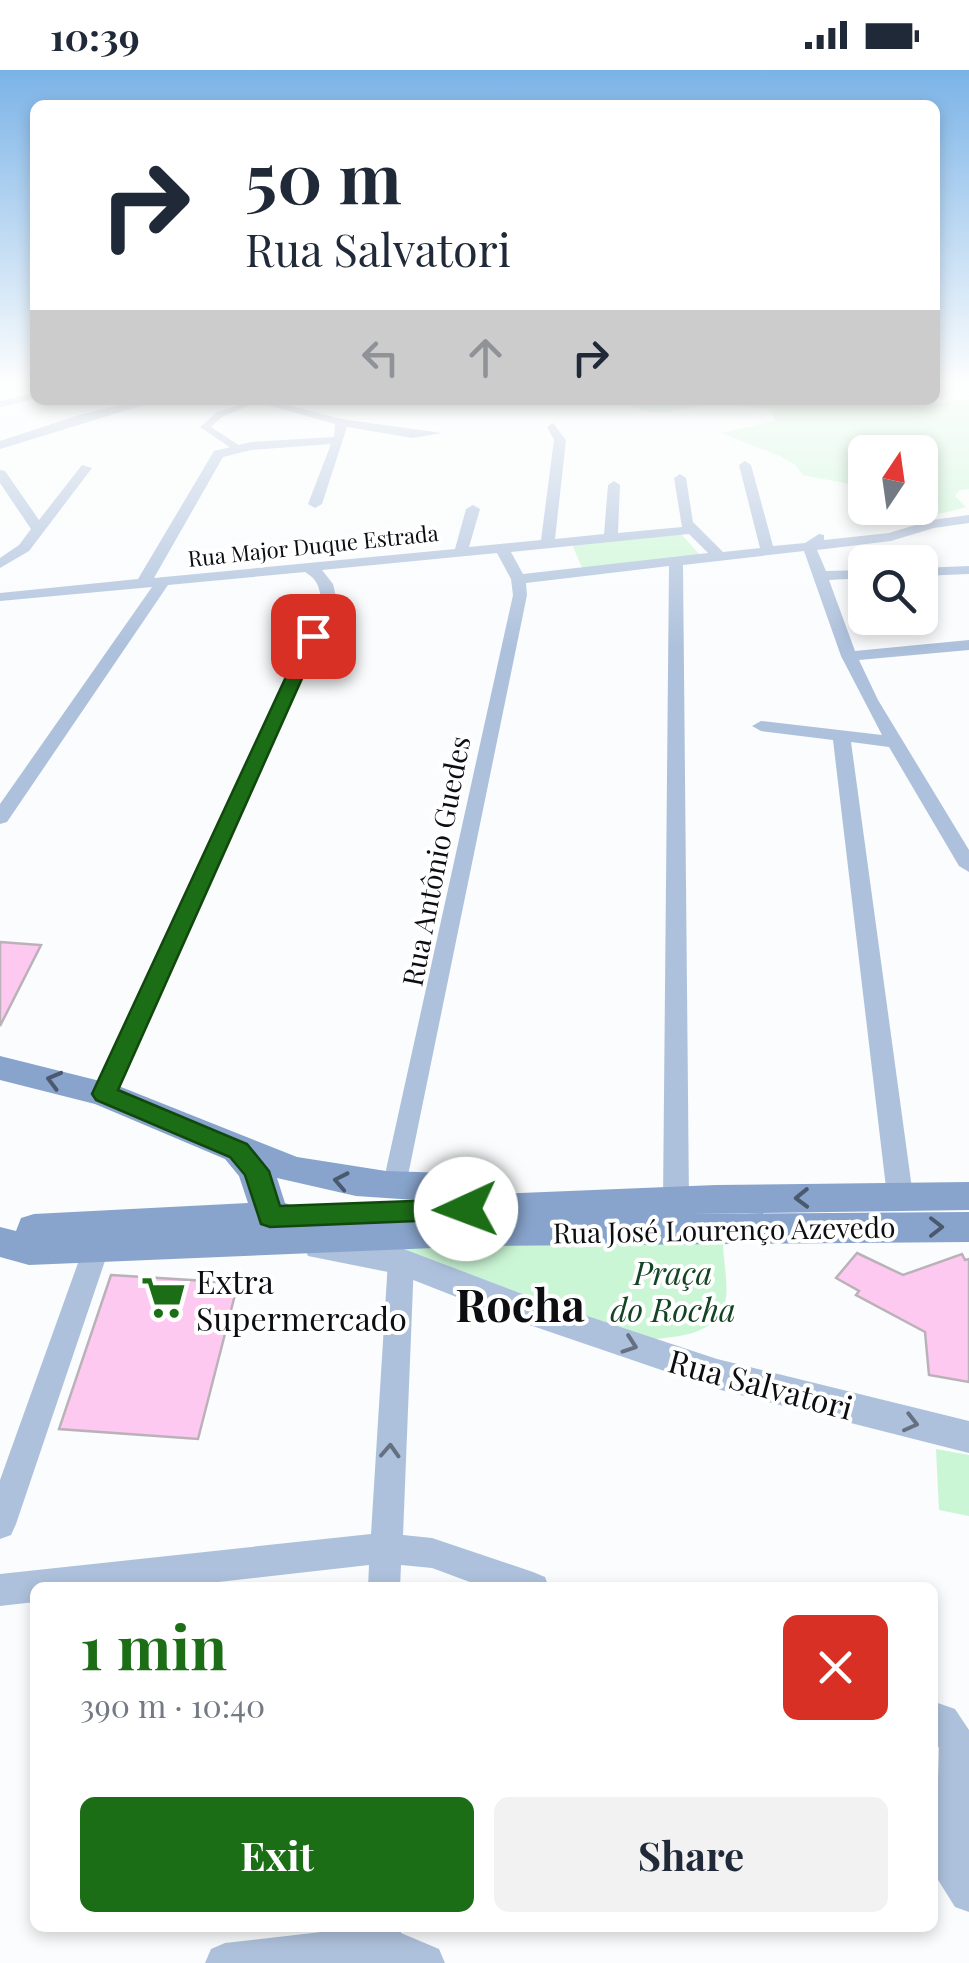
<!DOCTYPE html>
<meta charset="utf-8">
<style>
:root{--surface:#fff;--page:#f2f2f3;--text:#1f2937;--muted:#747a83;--accent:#1b6e16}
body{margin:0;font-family:"Playfair Display",serif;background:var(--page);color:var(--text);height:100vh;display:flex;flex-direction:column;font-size:38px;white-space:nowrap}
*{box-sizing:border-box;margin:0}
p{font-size:32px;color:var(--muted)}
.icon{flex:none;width:55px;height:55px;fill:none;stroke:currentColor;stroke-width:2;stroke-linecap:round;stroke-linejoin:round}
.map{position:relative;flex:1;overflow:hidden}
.details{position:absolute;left:30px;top:1512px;width:908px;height:350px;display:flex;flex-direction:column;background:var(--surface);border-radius:15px;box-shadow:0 5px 15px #0003}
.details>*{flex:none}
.top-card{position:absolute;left:30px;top:30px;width:910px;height:305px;border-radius:15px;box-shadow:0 5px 15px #0003;background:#fff;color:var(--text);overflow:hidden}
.needle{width:65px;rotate:13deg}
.tools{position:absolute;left:848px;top:365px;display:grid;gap:20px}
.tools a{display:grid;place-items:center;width:90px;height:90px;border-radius:15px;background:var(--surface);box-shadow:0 5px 15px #0003;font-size:50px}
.pin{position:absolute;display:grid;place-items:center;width:85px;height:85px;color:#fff;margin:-42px;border-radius:20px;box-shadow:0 5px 15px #0006}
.me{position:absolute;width:110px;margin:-55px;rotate:268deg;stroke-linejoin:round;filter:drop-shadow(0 0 8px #0008)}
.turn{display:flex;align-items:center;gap:35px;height:210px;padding:0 50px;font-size:45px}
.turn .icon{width:130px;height:130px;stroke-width:2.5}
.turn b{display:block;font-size:70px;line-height:85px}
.lanes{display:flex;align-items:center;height:95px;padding:0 50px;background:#0003;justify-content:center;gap:50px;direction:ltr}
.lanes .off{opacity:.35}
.round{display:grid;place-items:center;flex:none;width:105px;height:105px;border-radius:15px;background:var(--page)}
.head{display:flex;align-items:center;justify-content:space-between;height:170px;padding:0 50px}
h1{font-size:60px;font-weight:700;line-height:75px;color:var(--accent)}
.action{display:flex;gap:20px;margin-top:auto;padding:20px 50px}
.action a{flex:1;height:115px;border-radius:15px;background:var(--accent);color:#fff;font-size:40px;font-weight:700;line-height:115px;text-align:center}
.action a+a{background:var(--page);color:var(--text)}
.status{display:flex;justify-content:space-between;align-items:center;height:70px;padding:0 50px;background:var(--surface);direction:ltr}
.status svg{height:28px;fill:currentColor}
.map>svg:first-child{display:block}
</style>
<div class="status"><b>10:39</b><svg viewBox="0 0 49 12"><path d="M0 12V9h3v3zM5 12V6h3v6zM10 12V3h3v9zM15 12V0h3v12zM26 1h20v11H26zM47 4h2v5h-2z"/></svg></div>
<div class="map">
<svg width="969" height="1893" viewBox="0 0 969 1893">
<rect width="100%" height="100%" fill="#fafcfd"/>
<path fill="#cbf6d5" d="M969,329V419L960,420L955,426L966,437C945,443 918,451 899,438H920V382H865V417L803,405L794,394L780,386L721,363L775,351L771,340C752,338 727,332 708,335C668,341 656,350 617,330H876L916,336Z
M680,463L701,486L582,498L571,472Z
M723,1172C723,1190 730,1220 724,1237C713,1267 670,1267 645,1270L388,1174Z
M936,1379L969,1385V1446L939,1440Z"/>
<path fill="#fdc9f1" stroke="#bab2b8" stroke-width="2.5" d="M0,872L41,875L0,956Z
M857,1183L903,1205L962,1184L965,1190L969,1189V1312L929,1305L925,1262L856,1225L859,1221L836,1208Z
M111,1205L238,1213L198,1369L59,1359Z"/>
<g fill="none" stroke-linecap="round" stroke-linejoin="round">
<path fill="#aec1dc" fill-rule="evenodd" d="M251,330L261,331L222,347L211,357L240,376V380H234L200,357L216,343Z"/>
<path fill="#aec1dc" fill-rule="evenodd" d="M35,323V329L0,337V331Z
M140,330H160L0,379V371L79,345Z
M250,330H269L341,349L442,363L413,368L347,357L322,434L315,438L308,434L331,374L251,380L223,387L154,508L455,479L466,439L473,435L480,439L469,477L541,470L554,370L547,357L553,353L566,370L555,469L604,464L608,415L614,411L620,415L618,463L682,457L674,408L680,404L686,408L693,452L723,482L760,478L739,395L745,391L751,395L773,476L805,473L819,464L824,465V470L889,463L932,450L969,445V453L934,458L891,471L817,480L826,501L865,500V508L829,510L855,581L969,570V580L859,590L878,630L969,780V802L959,796L889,677L851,672L913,1126L909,1133L900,1136L891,1133L887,1126L833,670L761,661L752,656L761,651L882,665L841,586L804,481L683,495L689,1131L685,1138L676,1141L667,1138L663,1131L669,496L526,513L527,525L404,1125L395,1128L386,1125L382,1118L513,525L511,509L497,483L322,500L333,514L337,531L116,1024L112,1030H96L92,1024L321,531C320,517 317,509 305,502L168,515L7,752L0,754V734L152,517L0,531V523L138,509L214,381L251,372L334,367L335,354ZM689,464L708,483L523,504L511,482Z
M82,395L92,398L29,481L0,498V488L19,475L31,459L0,413V400L5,401L39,450Z
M969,496V504L920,506V498Z
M96,1168L105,1172L109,1179L16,1454L11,1465L0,1469V1410L83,1179L87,1172Z
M401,1180L411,1183L414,1191L403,1465L432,1468L533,1502L545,1507L549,1518H486L432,1498L401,1495L400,1518H368L369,1495L166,1518H35V1532L0,1536V1504L371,1464L388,1191L391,1183Z
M932,1631L955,1639L969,1660V1842L955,1837L935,1805L939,1678L932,1667Z
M356,1858H401V1863L439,1879L445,1893H205L211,1879L225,1873Z"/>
<path fill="#aec1dc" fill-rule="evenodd" d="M320,1164L401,1178L536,1229L717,1289L969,1351V1383L717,1319L515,1250L398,1204L308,1186L304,1177L308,1168Z"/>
<path fill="#88a4cc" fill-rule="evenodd" d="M0,986L116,1015L297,1087L386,1101L478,1104L491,1108L496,1118L493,1124L716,1115L969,1112V1140L688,1144L969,1142V1172L482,1176L29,1195L0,1187V1157L16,1161L21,1148L34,1144L248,1133L239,1106L225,1089L95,1034L0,1010ZM277,1108L356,1126L430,1131L425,1140L430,1148L294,1154L299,1146L293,1136L285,1133Z"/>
</g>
<defs><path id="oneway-chevron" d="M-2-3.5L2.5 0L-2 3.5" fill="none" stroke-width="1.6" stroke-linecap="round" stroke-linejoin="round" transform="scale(2.5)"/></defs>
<g stroke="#4a596e">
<use href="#oneway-chevron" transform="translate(54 1010) rotate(-165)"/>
<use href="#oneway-chevron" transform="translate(341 1111) rotate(-169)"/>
<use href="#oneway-chevron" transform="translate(802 1128) rotate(179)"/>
<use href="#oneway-chevron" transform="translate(936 1157)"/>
</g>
<g stroke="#657081">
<use href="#oneway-chevron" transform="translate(630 1275) rotate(19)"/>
<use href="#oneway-chevron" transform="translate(911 1353) rotate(14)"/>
<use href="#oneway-chevron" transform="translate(390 1381) rotate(-87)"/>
</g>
<linearGradient id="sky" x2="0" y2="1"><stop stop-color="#7bb3e7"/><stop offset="0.54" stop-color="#fdfefe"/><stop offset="1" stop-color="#fdfefe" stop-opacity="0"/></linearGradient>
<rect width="969" height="577" fill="url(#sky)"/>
<path fill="#1b6e16" stroke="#12480e" stroke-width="2.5" d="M313,562L321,566L118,1020L247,1074L269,1101L280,1136L466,1129L475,1132L479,1139L475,1146L466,1149L270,1157L261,1154L245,1105L230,1087L96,1030L92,1024L305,566Z"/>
<defs>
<symbol id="supermarket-bare" viewBox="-9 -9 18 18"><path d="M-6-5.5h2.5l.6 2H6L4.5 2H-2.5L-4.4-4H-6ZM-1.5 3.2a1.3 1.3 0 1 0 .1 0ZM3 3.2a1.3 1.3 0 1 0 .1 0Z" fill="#1b6e16" stroke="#fff" stroke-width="2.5" paint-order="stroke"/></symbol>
</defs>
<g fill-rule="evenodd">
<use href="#supermarket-bare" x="132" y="1196" width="63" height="63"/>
</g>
<g text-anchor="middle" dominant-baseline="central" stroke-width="8" stroke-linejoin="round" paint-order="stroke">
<g font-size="22" fill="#0c0e11" stroke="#fff">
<text transform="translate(313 475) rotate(-6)">Rua Major Duque Estrada</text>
</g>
<g font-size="28" fill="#0c0e11" stroke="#fff">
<text transform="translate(435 791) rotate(-79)">Rua Antônio Guedes</text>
<text transform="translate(724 1159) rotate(-1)">Rua José Lourenço Azevedo</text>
</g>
<g font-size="32" font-style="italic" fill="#134525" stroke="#fff">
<text x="673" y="1201">Praça<tspan x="673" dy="37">do Rocha</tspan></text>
</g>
<g font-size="32" fill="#0c0e11" stroke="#fff" text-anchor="start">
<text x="196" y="1210">Extra<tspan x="196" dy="37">Supermercado</tspan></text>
</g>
<g font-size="32" fill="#0c0e11" stroke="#fff">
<text transform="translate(761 1313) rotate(15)">Rua Salvatori</text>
</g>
<g font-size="45" font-weight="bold" fill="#0c0e11" stroke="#fff">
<text x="520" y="1233">Rocha</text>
</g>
</g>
</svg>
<div class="tools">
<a><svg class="needle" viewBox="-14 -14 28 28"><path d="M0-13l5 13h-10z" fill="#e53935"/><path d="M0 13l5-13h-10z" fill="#747a83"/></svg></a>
<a><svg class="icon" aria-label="search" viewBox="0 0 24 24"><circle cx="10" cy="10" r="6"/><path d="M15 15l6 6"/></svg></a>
</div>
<div class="pin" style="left:313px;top:566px;background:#d93025"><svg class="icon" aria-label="arrive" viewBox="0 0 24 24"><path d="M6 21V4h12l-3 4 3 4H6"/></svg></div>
<svg class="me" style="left:466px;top:1139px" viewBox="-20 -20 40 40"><circle r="19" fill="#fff"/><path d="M0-13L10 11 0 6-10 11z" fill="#1b6e16"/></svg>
<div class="top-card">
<div class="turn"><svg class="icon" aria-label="right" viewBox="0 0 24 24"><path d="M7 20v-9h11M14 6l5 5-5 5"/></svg><div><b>50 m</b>Rua Salvatori</div></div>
<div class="lanes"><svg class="icon off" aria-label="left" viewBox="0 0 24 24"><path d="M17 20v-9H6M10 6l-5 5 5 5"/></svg><svg class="icon off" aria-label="ahead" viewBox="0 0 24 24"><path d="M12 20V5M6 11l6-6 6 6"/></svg><svg class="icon" aria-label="right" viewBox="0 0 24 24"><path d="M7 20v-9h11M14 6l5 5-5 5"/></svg></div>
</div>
<section class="details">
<div class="head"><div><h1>1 min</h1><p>390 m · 10:40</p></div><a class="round" style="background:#d93025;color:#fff"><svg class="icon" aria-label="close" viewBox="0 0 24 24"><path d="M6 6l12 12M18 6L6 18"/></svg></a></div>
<div class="action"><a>Exit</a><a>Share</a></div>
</section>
</div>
